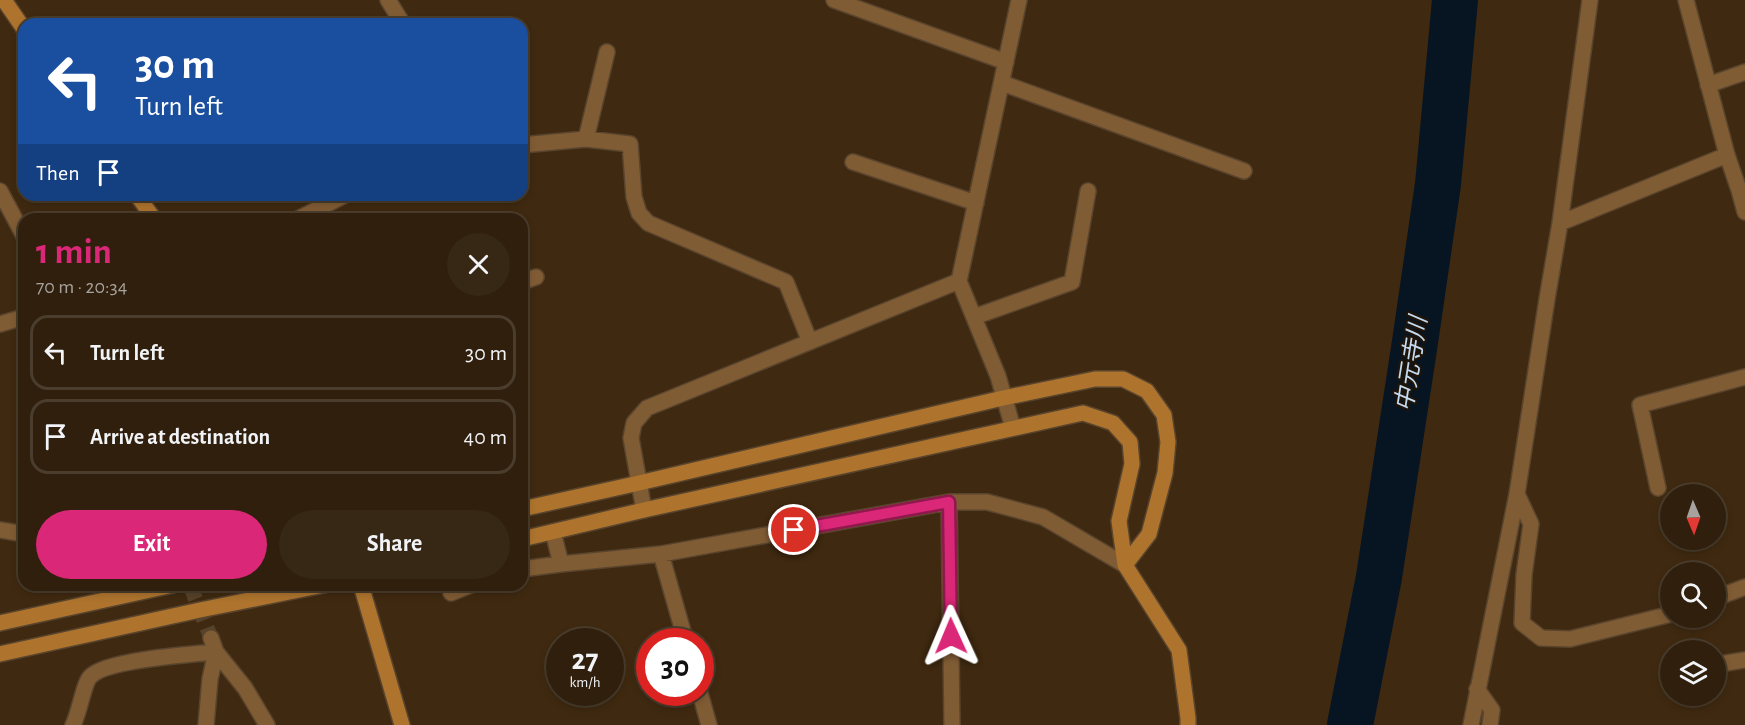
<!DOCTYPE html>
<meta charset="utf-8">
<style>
:root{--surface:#2f1f0c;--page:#372715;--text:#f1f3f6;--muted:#a7a29d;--line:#4a3d2d;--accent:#db2777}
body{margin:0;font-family:"Alegreya Sans","Noto Sans JP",sans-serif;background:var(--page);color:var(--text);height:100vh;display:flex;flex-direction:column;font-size:22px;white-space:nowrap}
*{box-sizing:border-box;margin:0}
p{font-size:20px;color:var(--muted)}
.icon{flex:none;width:33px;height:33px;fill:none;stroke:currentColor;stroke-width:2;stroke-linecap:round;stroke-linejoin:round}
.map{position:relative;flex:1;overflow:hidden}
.details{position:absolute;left:18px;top:213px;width:510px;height:378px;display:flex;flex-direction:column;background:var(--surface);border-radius:18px;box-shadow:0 3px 9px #0003,0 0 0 2px var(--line)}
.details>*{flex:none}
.banner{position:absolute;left:18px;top:18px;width:510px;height:183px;border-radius:18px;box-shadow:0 3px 9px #0003,0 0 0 2px var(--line);background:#1a4fa0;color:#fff;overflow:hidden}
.needle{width:39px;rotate:178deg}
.tools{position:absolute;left:1660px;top:484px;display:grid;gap:12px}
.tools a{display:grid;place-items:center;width:66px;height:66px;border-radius:50%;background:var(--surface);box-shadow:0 3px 9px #0003,0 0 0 2px var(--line);font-size:30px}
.speed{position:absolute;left:546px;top:628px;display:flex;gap:12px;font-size:30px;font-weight:700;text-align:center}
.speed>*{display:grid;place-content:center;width:78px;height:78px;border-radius:50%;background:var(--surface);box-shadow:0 3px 9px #0003,0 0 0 2px var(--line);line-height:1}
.speed small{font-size:15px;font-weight:400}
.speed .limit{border:9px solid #d22;background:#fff;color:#111}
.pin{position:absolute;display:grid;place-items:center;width:51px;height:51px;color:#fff;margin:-26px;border:3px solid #fff;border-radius:50%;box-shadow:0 2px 6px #0007}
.me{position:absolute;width:66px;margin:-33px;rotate:359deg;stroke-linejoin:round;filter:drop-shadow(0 0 4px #0008)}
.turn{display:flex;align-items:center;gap:21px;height:126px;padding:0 18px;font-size:27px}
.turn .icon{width:78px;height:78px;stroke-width:2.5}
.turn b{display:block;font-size:42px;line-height:51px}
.then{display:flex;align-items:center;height:57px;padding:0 18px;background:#0003;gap:12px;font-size:22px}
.round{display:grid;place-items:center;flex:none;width:63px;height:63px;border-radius:32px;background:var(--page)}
.head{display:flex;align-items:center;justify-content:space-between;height:102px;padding:0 18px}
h1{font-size:36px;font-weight:600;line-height:45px;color:var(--accent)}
.action{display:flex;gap:12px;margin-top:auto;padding:12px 18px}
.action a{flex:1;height:69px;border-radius:36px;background:var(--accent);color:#fff;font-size:24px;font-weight:600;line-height:69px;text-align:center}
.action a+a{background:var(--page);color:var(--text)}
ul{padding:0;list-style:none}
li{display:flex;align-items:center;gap:18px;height:75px;margin:0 12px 9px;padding:0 6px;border:3px solid var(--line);border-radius:18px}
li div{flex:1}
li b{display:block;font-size:22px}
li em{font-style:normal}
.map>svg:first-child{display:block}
</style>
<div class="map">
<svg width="1745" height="725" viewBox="0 0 1745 725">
<rect width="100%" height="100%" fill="#3f2910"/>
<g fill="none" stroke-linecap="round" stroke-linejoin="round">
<path stroke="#071522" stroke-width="46" d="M1350,725L1379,577L1415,342L1438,184L1455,0"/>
<path stroke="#57422b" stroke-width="15" stroke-dasharray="15 8" stroke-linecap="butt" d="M190,585L211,638"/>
<defs>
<path id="street" d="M388,0L403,24
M834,0L1006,62
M1686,0L1727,155L1739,190L1745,212
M1002,83L1244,171
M1708,85L1745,72
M586,139L607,52
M522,145L586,139L630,144L634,197L639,213L648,223L786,282L810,342
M853,162L976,203
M0,191L24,236
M298,219L345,195
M1560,223L1727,155
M522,282L536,277
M974,317L1072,282L1088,191
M0,324L24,317
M1013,428L998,376L959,281L1019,0
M1658,488L1640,405L1745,377
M1517,494L1531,524L1524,575L1522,623L1541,638L1570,639L1671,614
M949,502L952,725
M644,510L631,438L634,423L647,408L959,281
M0,530L24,534
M553,532L561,564L661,554L949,502H987L1043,517L1125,565
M661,554L686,642
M522,569L561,564
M451,593L471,585
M1716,598L1745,587
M211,638L216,652L245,688L267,725
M1720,664L1745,660
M1477,689L1492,710L1490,725
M700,693L709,725
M73,725C79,714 84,683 90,677C104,660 192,654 216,652
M206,725L210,679L216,652
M1471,725L1517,494L1547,299L1560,223L1590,0"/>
<path id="secondary" d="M4,0L24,29
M137,195L154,219
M522,509L639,483L1003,398L1095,379H1123L1147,391L1164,415L1168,442L1165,473L1149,534L1125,565
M522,539L644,510L1083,413L1113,423L1130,442L1132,464L1119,521L1125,565L1179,650L1188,718V725
M361,585L402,725
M0,623L173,585
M0,654L200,610L324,585"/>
</defs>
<use href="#street" stroke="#59442d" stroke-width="18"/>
<use href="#secondary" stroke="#59442d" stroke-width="18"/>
<use href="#street" stroke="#805c34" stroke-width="15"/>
<use href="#secondary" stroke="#ae742e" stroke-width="15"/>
</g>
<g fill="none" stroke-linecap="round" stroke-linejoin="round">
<defs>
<path id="route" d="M794,530L949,502L951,636"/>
</defs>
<use href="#route" stroke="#8e194d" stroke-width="15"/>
<use href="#route" stroke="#db2777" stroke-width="10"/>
</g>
<g text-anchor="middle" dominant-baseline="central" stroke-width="4.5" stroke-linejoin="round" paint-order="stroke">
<g font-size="24" font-style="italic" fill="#c4daf0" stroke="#1e140a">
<text transform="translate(1412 364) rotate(-81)">中元寺川</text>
</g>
</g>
</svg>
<div class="tools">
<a><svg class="needle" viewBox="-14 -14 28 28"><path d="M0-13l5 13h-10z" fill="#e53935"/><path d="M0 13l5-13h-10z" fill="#a7a29d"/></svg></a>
<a><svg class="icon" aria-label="search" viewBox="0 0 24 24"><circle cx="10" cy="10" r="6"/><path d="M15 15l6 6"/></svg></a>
<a><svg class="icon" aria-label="layers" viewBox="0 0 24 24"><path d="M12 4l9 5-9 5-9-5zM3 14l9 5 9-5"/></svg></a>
</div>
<div class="speed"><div>27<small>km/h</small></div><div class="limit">30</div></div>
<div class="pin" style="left:794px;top:530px;background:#d93025"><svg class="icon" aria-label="arrive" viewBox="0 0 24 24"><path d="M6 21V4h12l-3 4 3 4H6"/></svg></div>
<svg class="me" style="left:951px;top:636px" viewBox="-20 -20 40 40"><path d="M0-17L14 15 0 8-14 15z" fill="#db2777" stroke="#fff" stroke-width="4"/></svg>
<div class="banner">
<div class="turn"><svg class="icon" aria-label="left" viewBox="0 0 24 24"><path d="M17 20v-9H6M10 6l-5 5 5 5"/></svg><div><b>30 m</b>Turn left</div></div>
<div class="then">Then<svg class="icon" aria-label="arrive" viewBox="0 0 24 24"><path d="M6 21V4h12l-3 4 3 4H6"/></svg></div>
</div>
<section class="details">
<div class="head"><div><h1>1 min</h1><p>70 m · 20:34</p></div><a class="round"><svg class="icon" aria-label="close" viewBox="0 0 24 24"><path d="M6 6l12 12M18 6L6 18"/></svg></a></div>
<ul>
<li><svg class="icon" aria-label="left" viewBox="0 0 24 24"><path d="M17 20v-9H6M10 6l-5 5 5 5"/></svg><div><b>Turn left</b></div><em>30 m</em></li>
<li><svg class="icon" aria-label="arrive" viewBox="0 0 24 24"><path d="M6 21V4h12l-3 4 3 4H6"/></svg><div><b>Arrive at destination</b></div><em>40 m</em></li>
</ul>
<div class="action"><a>Exit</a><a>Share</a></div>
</section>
</div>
